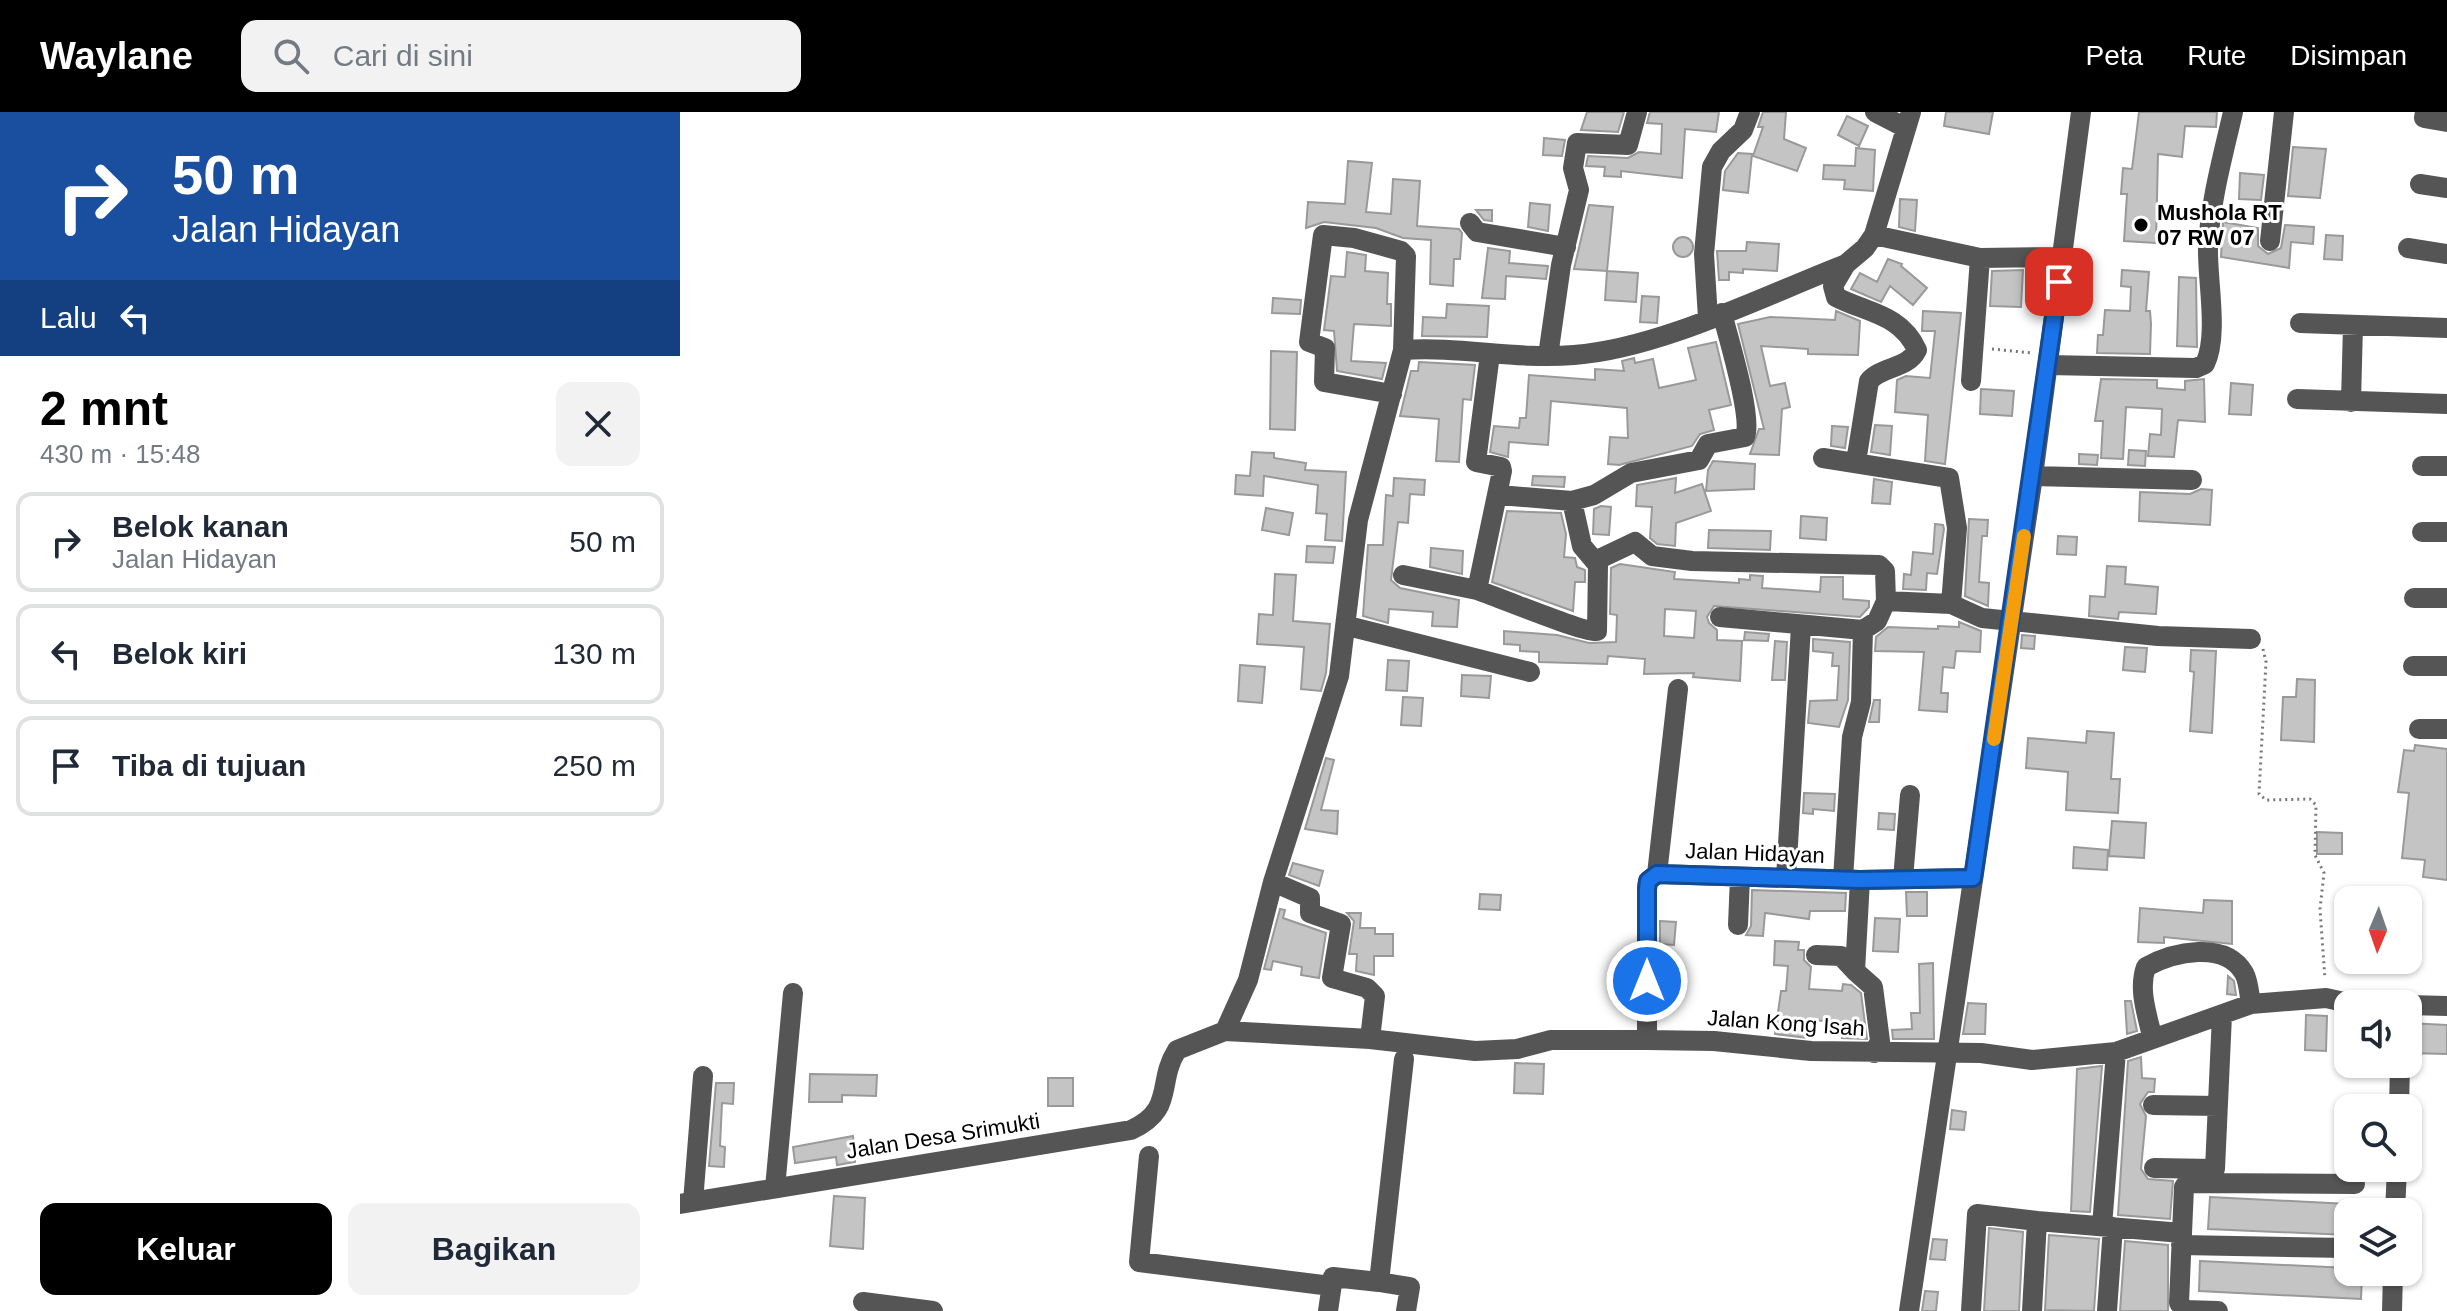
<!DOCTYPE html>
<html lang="id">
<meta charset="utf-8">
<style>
:root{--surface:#fff;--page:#f2f2f3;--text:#1f2937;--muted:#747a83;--line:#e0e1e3;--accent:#000}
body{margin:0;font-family:Helvetica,sans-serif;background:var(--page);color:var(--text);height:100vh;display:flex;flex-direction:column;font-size:30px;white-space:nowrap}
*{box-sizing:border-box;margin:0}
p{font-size:26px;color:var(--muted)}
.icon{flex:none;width:44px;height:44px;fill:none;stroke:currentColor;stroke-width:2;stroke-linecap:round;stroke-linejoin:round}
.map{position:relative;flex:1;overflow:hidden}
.details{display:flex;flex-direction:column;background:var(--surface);width:680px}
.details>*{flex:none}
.hud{background:#1a4fa0;color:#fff;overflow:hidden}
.needle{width:52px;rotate:182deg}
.fabs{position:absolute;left:1654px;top:774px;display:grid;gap:16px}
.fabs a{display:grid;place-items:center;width:88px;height:88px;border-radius:16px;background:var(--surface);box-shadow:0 2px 6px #0004;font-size:40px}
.pin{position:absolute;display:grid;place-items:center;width:68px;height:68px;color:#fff;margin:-34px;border-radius:16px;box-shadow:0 4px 12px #0006}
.me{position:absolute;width:88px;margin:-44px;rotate:0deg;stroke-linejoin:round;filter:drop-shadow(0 0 6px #0008)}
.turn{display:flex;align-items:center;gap:28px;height:168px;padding:0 40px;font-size:36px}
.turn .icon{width:104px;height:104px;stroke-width:2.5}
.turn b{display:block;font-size:56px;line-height:68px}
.then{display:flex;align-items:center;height:76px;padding:0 40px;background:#0003;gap:16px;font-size:30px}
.round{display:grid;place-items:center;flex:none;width:84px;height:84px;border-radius:16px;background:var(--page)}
.summary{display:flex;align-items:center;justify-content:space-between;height:136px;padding:0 40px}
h1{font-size:48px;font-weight:700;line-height:60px;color:var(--accent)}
.action{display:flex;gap:16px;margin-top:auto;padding:16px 40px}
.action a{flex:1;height:92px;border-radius:16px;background:var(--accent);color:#fff;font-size:32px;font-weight:700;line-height:92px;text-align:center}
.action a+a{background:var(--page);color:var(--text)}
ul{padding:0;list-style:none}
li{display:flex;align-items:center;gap:24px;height:100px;margin:0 16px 12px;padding:0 24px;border:4px solid var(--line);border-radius:16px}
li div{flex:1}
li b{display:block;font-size:30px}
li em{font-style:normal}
header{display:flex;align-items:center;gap:48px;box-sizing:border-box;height:112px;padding:0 40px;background:var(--accent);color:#fff}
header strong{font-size:38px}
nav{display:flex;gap:44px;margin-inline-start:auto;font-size:28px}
.search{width:560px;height:72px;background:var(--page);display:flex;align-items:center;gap:20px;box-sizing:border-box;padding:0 28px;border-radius:16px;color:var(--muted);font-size:30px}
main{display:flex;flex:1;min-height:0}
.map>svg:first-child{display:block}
</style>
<header>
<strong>Waylane</strong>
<div class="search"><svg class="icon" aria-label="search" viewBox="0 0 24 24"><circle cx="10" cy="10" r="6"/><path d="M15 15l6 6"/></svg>Cari di sini</div>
<nav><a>Peta</a><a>Rute</a><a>Disimpan</a></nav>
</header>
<main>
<section class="details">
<div class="hud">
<div class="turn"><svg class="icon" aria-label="right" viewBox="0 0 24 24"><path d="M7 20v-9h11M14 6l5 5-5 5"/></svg><div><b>50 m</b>Jalan Hidayan</div></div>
<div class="then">Lalu<svg class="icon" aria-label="left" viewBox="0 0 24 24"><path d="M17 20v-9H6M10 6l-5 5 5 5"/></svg></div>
</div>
<div class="summary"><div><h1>2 mnt</h1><p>430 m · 15:48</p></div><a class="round"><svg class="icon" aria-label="close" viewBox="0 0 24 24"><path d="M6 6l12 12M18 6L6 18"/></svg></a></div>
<ul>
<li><svg class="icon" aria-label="right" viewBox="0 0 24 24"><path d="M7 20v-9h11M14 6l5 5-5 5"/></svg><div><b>Belok kanan</b><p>Jalan Hidayan</p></div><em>50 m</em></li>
<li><svg class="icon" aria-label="left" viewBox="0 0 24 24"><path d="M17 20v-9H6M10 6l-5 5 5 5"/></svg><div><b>Belok kiri</b></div><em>130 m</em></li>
<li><svg class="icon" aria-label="arrive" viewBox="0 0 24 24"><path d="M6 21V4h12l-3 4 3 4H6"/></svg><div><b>Tiba di tujuan</b></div><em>250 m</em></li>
</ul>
<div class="action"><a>Keluar</a><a>Bagikan</a></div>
</section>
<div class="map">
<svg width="1767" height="1199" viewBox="0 0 1767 1199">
<rect width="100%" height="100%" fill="#fff"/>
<path fill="#c4c4c4" stroke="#999" stroke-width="2" fill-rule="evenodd" d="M907,0H944L938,20L901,18Z
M970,0H1039L1036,20L1005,17L1002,66L941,59V65L924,64L925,55L906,54L908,44L948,46L959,40L981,42L982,12L967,11Z
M1083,0H1106L1104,27L1126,36L1117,59L1073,44L1083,15H1078Z
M1266,0H1313L1309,22L1264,14Z
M1459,0H1537L1536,15L1505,14L1502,45L1478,42L1476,131L1444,129L1447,82H1441L1443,56L1452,57Z
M1167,4L1188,14L1179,34L1158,23Z
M864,26L885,28L882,44L863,43Z
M1613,35L1646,37L1640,86L1608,84Z
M1176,36L1195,38L1193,79L1164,77L1165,68L1143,67L1144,53L1175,54Z
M1058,41L1072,42L1068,81L1043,78L1045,59Z
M668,49L692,51L686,100L711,102L713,67L740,69L737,114L779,117L782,121L780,147H774L773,174L750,172L751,128L723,126L696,116L644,110L626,116L628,90L665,92Z
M1560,61L1584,63L1581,88L1559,87Z
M1220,87L1237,88L1235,119L1219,115Z
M850,91L870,93L868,119L848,115Z
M909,93L933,95L927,159L894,157Z
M796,98H812V109L804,108Z
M1543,110L1578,116V134L1588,142L1601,136L1605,113L1634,115L1633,132L1611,130L1609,156L1541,145Z
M1646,123L1663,124L1662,148L1644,147Z
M993 135a10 10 0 1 1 20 0a10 10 0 1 1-20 0Z
M1067,130L1099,132L1097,159L1063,157V161L1049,160V168H1039L1037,139H1066Z
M808,136L830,139L829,151L868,154L866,167L826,164L825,187L802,186Z
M667,140L686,143L685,159L708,161L707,192H711V214L674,212L671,249L706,251L702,267L657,259L654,219L644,218L651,164L665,165Z
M1208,147L1222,152L1221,154L1247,176L1233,193L1210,174L1201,190L1171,177L1180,161L1197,170Z
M1343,158L1341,195L1310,194L1312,159Z
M1442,158L1469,160L1466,199H1470L1471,212L1470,242L1417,241L1418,223H1423L1425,198L1450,199L1451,175L1441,174Z
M927,159L958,161L956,190L925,188Z
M1499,165L1516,166L1517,235L1497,234Z
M962,184L979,185L977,211L960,210Z
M593,186L621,188L620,202L592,201Z
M767,192L809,194L807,225L742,224L743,205L766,206Z
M1156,199L1180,209L1178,243L1128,242V237L1081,234L1090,274L1105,271L1110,295L1102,297L1099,343L1070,342L1079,317H1084L1058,212L1090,205L1155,208Z
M1243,199L1281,201L1265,352L1245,349L1248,303L1215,300L1217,268L1226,264L1250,266L1255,219H1242Z
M1036,230L1051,293L1029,298L1034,318L1020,322L1012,334L939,353L928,352L930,325L948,326L947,296L871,289L868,333L829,330L828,345L810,340L814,314L839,316L840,306H846L849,263L915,268V257L944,259L942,249L954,246L955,251L973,247L979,276L1016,268L1008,236Z
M591,239L617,240L615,318L590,317Z
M739,250L795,253L791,288L783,287L779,350L756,349L759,307L720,304L731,259H738Z
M1421,267L1477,268V276L1505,278V269L1524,267L1525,310L1498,308L1494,345L1468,344L1470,322L1481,323L1482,297L1446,295L1443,347L1421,346L1423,309H1415Z
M1551,271L1573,273L1571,303L1549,302Z
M1301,277L1334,279L1332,304L1300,302Z
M1195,313L1212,314L1210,343L1191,340Z
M1152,314L1168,315L1165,336L1151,334Z
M1449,338L1466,339L1465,354L1448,353Z
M572,340L594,341V346L626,351L625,358L666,360L662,429L645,428L647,402L636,401L638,373L584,364L583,384L555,382L556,363L570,364Z
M1399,342L1418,343L1417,353L1399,352Z
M1033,349L1075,352L1074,377L1026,379L1028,358Z
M853,364L885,365L884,375L852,373Z
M714,366L745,368L744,383L730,382L728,411L718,410L711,468L720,476L779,488L777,515L752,514L753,500L709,497L708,511L683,504L688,433H703L706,383L713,384Z
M996,366L995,381L1022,372L1031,399L996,411L995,434L977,432L970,426L972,395L956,394L957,373Z
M1194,367L1212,370L1210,392L1192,391Z
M1521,377L1532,378L1530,413L1459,409L1460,380L1510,382Z
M921,394L931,395L929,423L913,422L914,397Z
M586,396L613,401L609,423L582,418Z
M827,399L881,401L886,422L884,445L895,446L897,455L905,458V470H895L893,499L812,470Z
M1121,404L1147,406L1146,428L1120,426Z
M1289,407L1308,408L1307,424H1302L1299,470L1309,471L1308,494L1285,484Z
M1255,412L1263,413L1264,417L1257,462L1247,461L1246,478L1223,477L1224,462L1231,463L1233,440L1253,442Z
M1029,418L1091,419L1090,438L1028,436Z
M1378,424L1397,425L1396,443L1377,442Z
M627,434L655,435L653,451L626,450Z
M751,436L783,439L782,462L750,455Z
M940,452L995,460L994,467L1059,471V467L1070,468V463L1083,464L1082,476L1140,480L1141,465H1163V487L1189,489V495L1180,505L1034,494L1027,505L1029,511L1037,518V528L1062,529L1060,569L1013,565L1014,561L964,562L965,547L928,544L927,552L859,550V540L840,539V533L824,532V519L877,523L909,531L936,530L937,503L930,502L931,456ZM985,497L1016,499L1014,526L984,524Z
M1427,454L1446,455L1445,472L1478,475L1476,502L1439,500L1438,507L1409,504L1410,484L1425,485Z
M595,462L616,463L613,509L650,512L646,561L641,579L621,577L624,535L577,532L579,502L593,503Z
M1279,510L1301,519L1300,540L1276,539L1274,556L1263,555L1261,581H1268L1267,600L1239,598L1244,540L1195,539L1196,525L1208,515L1258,517V514L1279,515Z
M1065,520L1089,522L1088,529L1064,528Z
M1342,523L1355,524L1354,537L1341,536Z
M1133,527L1170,530L1168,588L1159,615L1128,611L1130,589L1157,588L1159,554H1152L1153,541L1133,539Z
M1095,529L1107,530L1105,568H1092Z
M1445,535L1467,536L1465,560L1443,558Z
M1511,538L1536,539L1532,621L1510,619L1514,560L1510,559Z
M708,548L729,549L727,579L706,578Z
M560,553L585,555L582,591L558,589Z
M782,563L811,564L809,586L781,584Z
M1617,567L1635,568L1634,630L1601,628L1603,585H1616Z
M723,585L743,586L741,614L721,613Z
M1194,588H1200L1199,610H1189Z
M1407,619L1434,621L1431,667H1440L1438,701L1386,698L1388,660L1346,656L1348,626L1406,631Z
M1735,633L1767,637V768L1743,765L1745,748L1722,746L1729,681L1718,680L1724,638L1734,639Z
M646,646L654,648L641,698L658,699L657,722L625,717Z
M1124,681L1155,682L1154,699L1133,697V702L1123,701Z
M1199,701L1215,702L1214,718L1198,717Z
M1432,709L1466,711L1464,746L1429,744Z
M1637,720L1662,721V742H1637Z
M1394,735L1428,738L1427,758L1393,756Z
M613,751L643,759L639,774L609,763Z
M1072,778L1166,781L1165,799H1130L1129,807L1085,801L1083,824L1066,823L1071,814Z
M1226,780H1247V804H1227Z
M800,782L821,783L820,798L799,797Z
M1524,788L1552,789V832L1484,825V831L1458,830L1460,796L1523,801Z
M600,797L605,798L603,806L646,821L639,866L621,863L622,855L593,849L591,858L584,857Z
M667,801H681L680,816H695V822H713V844H694V863L676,859L677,842H669L674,809Z
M1195,806L1220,807L1218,840L1193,839Z
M980,809L996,810L994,833L980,832Z
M1095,829L1119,830L1118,838H1124V848L1131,855L1129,877L1162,879L1163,872L1171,873L1181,881L1187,927L1162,926L1163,910L1129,908L1127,926L1095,922L1101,879H1106L1108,854L1094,853Z
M1253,851L1254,927H1213L1212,918L1232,917L1231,901H1240L1239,852Z
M1548,864L1554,869L1556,883L1547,882Z
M1445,889H1451L1457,919L1447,922Z
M1288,891L1306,892L1305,922H1283Z
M1626,903L1647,904L1646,939L1625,938Z
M1728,911L1767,913V942L1728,941Z
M1461,945L1462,966L1475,967L1474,980H1468L1460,992L1466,1004L1461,1057L1468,1067L1493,1069L1490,1107L1438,1103L1448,949Z
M835,951L864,952L863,982L834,981Z
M1422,954L1410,1100L1391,1099L1397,957Z
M130,962L197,963L196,984L162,983V990H129Z
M368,966H393V994H368Z
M36,971H54L53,992L42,991L40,1034L45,1035L44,1055L29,1054Z
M1272,998L1286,1000L1284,1018L1270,1017Z
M173,1024L175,1050L157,1053L156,1045L115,1051L113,1035Z
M154,1084L185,1086L183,1137L150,1134Z
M1530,1085L1668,1092V1123L1528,1117Z
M1309,1116L1343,1120L1339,1199H1304Z
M1369,1123L1419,1127L1414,1199L1365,1198Z
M1253,1127L1267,1128L1265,1148L1250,1147Z
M1445,1129L1488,1133V1199H1440Z
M1520,1149L1668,1156V1160H1682L1681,1187L1519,1179Z
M1245,1179L1258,1180L1256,1199H1242Z"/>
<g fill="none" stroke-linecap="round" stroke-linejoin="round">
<path stroke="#777" stroke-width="3" stroke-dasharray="2 4" stroke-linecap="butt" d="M1312,237L1352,241
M1583,537L1586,550L1579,682L1586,688L1630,687L1636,693L1635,743L1644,761L1640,797L1645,867"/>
<path stroke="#555" stroke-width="20" d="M1195,0L1226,16
M1745,0L1744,6L1767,10
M1740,72L1767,76
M790,111L797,120L886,135
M1194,123L1300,146L1383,145
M1590,129L1604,0
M1728,136L1767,142
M1166,152L1153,174L1156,185C1187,201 1221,202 1237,238C1228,257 1202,254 1189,269L1176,350
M1028,206L1024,142L1032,55L1041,39L1063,18L1070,0
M1620,211L1767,216
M868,244L881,153L899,78L893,56L897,31L948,33L957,0
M1368,253L1516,256L1525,252C1539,223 1527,168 1528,135C1530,90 1543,44 1553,0
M1291,269L1300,146
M712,282L644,270L645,236L629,230L643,123L674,126L721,139L726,144L723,238
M1617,287L1767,292
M1671,290L1673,213
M1143,346L1269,366L1277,416L1271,492
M1742,354H1767
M1353,364L1512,368
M819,383L892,389L914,383L951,361L1019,348L1028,332L1065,325C1073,305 1048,225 1042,201
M1742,420H1767
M917,448L955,430L972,444L1012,449L1199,453L1205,459L1206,489L1271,492L1302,506L1478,524L1571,527
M723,463L797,478L822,359L821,355L796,350L810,242
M797,478C815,484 907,522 917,519L918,453L902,434L892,389
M1734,486H1767
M1040,505L1183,518L1197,509L1206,489
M668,514L850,560
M1733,554H1767
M1739,617H1767
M977,762L998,577
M1106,766L1121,514
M1163,767L1172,625L1181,590L1183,518
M1223,767L1230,683
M593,770L630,786V801L661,812L652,866L687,876L695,884L690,927
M1058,813L1060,765
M1136,843L1161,844L1175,859L1180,768
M1175,859L1193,875L1200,929L1194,941
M1728,893L1767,894
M545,919L568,868L593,770L659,564L678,408L723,238C780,234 837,248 894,243C979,237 1086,183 1166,152L1185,136L1194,123L1231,0
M1472,924C1467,902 1458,877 1466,855C1493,840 1545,828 1564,861C1569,870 1569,882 1571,892
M967,928V777L968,769L977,762L1180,768L1293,766
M1473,993L1538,994
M1719,996L1720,952
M469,1044L459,1150L651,1174
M1474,1056L1535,1057L1542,903
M95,1076L113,881
M13,1090L23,964
M0,1092L451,1018C496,997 476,971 497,938L545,919L690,927L795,939L837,937L871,928H967L1034,929L1131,939L1301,941L1352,948L1436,940L1571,892L1646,886L1673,892
M1715,1100L1717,1056
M1422,1114L1436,940
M1501,1133L1668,1136
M699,1170L730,1175L726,1199
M183,1190L253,1199
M648,1199L653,1165L699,1170L724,947
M1229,1199L1353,364L1401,0
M1291,1199L1297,1102L1357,1109
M1352,1199L1357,1109L1502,1121
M1427,1199L1433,1115
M1538,1199L1505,1198L1499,1191L1504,1075L1507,1071L1675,1072
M1712,1199L1713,1160"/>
</g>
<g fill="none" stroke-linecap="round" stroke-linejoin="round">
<defs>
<path id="route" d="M967,869V777L968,769L977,762L1180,768L1293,766L1379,170"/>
</defs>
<use href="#route" stroke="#114b97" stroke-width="20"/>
<use href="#route" stroke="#1a73e8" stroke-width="14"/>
<path stroke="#f59e0b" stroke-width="14" d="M1314,627L1344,424"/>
</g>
<circle fill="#000" stroke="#fff" stroke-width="3" cx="1461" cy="113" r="8"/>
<g text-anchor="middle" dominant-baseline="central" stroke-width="6" stroke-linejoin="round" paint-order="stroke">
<g font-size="22" font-weight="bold" fill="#000" stroke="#fff" text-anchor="start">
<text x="1477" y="100">Mushola RT<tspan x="1477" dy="25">07 RW 07</tspan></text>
</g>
<g font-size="22" fill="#000" stroke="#fff">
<text transform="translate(1075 741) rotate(2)">Jalan Hidayan</text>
<text transform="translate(1106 911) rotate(4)">Jalan Kong Isah</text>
<text transform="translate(263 1024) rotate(-9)">Jalan Desa Srimukti</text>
</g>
</g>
</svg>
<div class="fabs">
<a><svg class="needle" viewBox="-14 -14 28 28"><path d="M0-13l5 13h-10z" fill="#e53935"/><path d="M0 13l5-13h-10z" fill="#747a83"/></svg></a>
<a><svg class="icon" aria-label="sound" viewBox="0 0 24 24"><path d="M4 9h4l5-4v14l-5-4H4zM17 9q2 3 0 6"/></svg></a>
<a><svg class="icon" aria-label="search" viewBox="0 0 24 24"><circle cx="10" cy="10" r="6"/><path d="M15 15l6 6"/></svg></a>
<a><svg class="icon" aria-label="layers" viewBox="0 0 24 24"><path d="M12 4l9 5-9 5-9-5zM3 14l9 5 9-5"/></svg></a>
</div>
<div class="pin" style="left:1379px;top:170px;background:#d93025"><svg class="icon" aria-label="arrive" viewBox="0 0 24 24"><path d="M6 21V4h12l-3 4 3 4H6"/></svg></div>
<svg class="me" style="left:967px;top:869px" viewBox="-20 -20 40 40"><circle r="17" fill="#1a73e8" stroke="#fff" stroke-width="3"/><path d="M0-11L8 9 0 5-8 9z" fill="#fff"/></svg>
</div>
</main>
